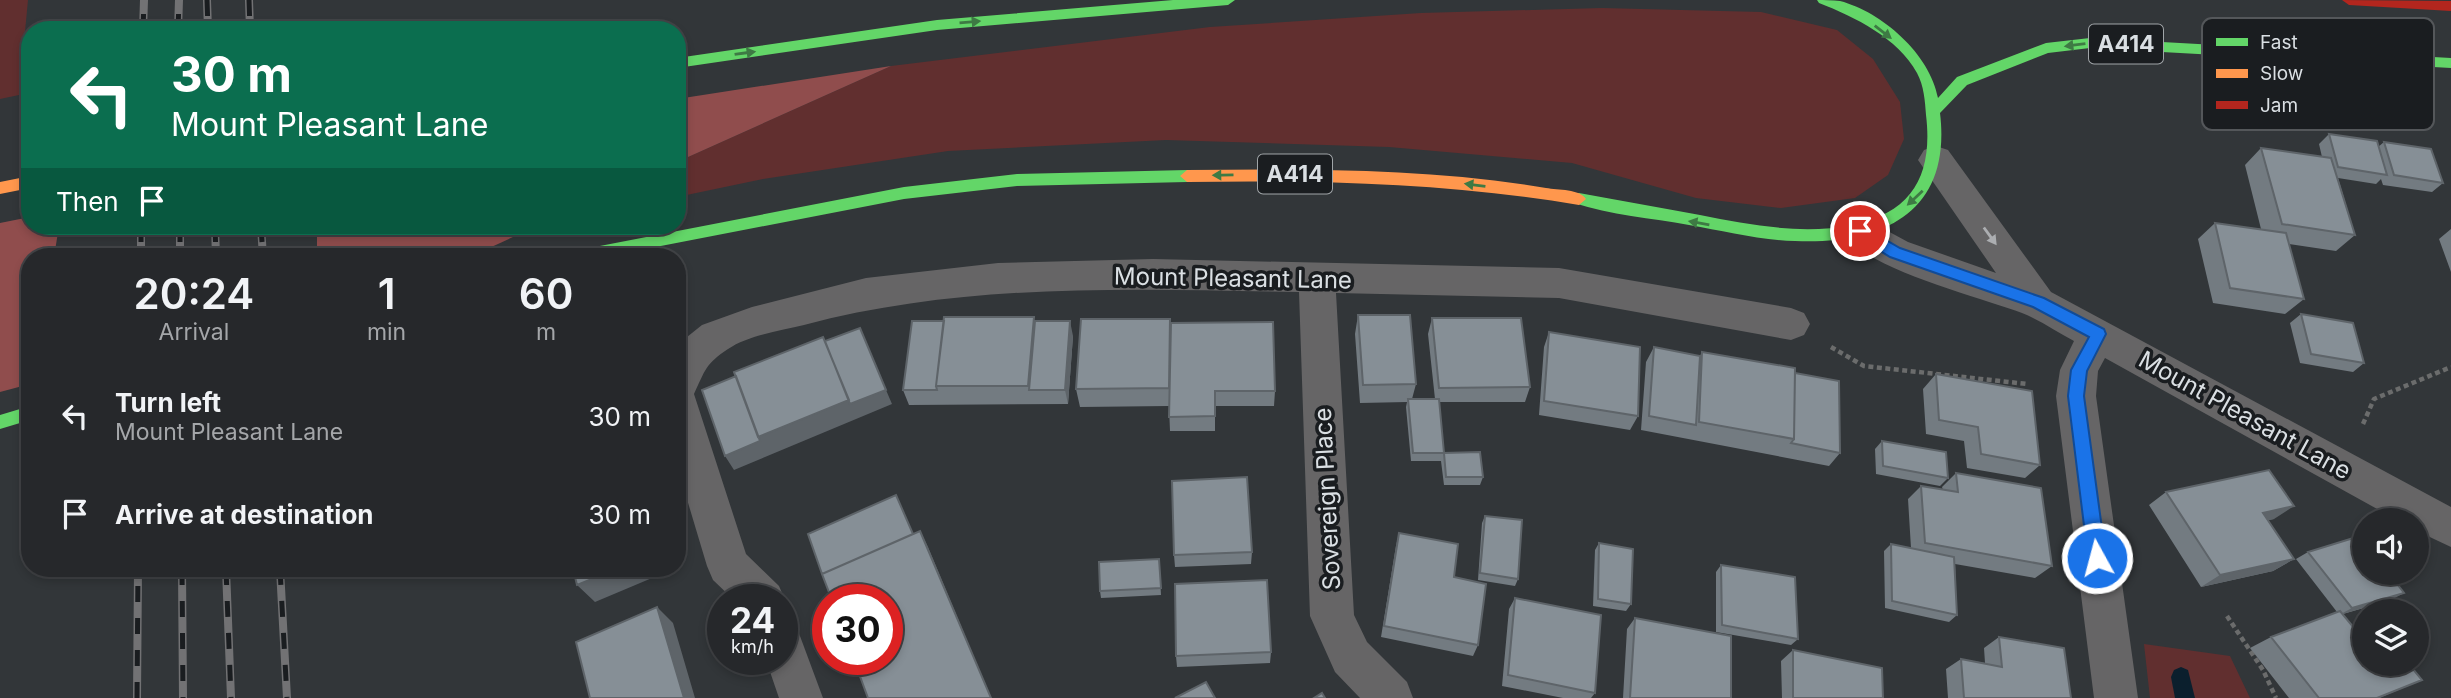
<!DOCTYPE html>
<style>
:root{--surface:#26282b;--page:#323437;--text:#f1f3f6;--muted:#a4a6a9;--line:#424447}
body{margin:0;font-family:Inter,sans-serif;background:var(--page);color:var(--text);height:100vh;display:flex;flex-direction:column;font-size:26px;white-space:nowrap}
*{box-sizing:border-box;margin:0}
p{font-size:23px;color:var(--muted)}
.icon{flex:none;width:38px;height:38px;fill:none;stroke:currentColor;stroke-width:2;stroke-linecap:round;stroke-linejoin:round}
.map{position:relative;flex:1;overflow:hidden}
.drawer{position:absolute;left:21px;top:248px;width:665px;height:329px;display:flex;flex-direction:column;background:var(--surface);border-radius:28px;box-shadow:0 4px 10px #0003,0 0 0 2px var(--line)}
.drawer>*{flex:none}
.banner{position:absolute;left:21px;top:21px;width:665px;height:214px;border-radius:28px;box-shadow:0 4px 10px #0003,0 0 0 2px var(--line);background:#0b6e4f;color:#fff;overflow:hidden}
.fabs{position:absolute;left:2352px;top:508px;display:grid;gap:14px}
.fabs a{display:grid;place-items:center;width:77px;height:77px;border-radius:50%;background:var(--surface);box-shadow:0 4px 10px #0003,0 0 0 2px var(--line);font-size:35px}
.speed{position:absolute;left:707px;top:584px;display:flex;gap:14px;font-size:35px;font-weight:700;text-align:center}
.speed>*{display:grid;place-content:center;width:91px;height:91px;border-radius:50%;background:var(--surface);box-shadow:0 4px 10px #0003,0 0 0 2px var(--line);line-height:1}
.speed small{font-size:18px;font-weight:400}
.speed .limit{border:10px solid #d22;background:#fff;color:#111}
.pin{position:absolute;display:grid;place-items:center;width:60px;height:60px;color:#fff;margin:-30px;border:4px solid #fff;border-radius:50%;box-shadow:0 2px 7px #0007}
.me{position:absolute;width:77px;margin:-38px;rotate:353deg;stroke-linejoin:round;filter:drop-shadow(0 0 5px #0008)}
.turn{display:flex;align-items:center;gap:24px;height:147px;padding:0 35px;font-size:32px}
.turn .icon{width:91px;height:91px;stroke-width:2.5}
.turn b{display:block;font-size:49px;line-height:60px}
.then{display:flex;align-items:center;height:66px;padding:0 35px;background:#0003;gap:14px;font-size:26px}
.eta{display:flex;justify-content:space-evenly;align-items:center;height:119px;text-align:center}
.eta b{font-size:42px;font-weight:600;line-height:49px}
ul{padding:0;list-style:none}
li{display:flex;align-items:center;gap:21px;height:98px;padding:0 35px}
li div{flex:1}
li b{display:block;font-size:26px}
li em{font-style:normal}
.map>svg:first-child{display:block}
</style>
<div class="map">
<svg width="2451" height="698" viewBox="0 0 2451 698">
<rect width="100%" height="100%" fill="#323639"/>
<path fill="#612f2f" d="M0,0H28L19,95L0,99Z
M1602,8L1761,12L1837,30L1873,59L1900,102L1904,139L1888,175L1855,198L1781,208L1696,198L1572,163L1389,147L1166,140L948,151L763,179L677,197V162L891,66L1210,27L1421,13Z
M2144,644L2230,656L2250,698H2150Z"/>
<path fill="#904d4d" d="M891,66L677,162V99Z
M30,217V226H59L54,257H30V384L0,392V223Z
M317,226H537L487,249L452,257H317Z"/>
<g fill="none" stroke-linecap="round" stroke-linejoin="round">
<path fill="#0b1f2d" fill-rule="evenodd" d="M2181,667L2188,670L2195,698H2175L2171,677L2174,670Z"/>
<path stroke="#6b6c6c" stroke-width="4.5" stroke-dasharray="5 3.5" stroke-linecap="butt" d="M1831,347L1864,366L2027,384
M2363,424L2374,399L2451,367
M2227,616L2263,670L2276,698"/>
<path fill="#666566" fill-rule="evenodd" d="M1936,146L1948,150L2051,292L2451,507V547L2417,531V520H2397L2105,358L2098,371L2096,396L2138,698H2094L2056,396L2060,370L2074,341C2057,332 2040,320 2022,313C1980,297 1861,268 1842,231L1847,221L1860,216L1908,242L1996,273L1918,160L1924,150Z
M1153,259L1559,268L1791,308L1804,313L1810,324L1804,335L1791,340L1559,298L1336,293L1354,615L1367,642L1407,682L1413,698H1360L1335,672L1310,616L1299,292C1134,289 965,282 804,325C780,331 748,335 728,349C705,364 705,371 694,394L746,554L779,586L785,600L782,607V600H734L713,580L707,566L677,466V345L702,325L752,307L866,278L998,263Z
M782,622L797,628L823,698H779L766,660H782Z"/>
<path fill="#63d668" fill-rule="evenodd" d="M1173,0H1235L1228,5L937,30L677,68V58L937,20Z
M1817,0C1824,0 1833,0 1840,1C1882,12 1930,54 1938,98L1957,77L2046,43L2090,38L2451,58V68L2090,48L2048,53L1967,85L1940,113C1952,212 1883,245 1795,241C1759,240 1724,231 1689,225C1652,218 1610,215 1574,203L1572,199L1574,195L1579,193C1619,200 1660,208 1700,215C1751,225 1801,235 1853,225C1914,212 1933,173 1926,115C1925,101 1924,86 1917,73C1898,38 1855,17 1819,3Z
M1187,170L1194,176L1187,182L1017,186L904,199L604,257H566L574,251L904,187L1017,174Z
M30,406V420L0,429V415Z"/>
<path fill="#ff974d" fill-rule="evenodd" d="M1187,170C1307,169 1428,168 1546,188C1558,190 1580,189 1586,199L1579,205C1449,183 1319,180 1187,182L1180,176Z
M30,176V188L0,194V182Z"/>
<path fill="#b3261e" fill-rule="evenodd" d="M2342,0L2451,1V11L2349,5Z"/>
<defs>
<path id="rail" d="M207,0L208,30
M249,0L250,30
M143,30L144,0
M178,30L179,0
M141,226V257
M180,226V257
M215,226L216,257
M261,226L263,257
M182,569L183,698
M226,569L231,698
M280,569L287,698
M137,698L138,569"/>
</defs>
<use href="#rail" stroke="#727274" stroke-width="8"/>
<use href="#rail" stroke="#1a1d20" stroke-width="5" stroke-dasharray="16" stroke-linecap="butt"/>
</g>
<path fill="#737b81" d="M2329,134L2378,147L2384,142L2443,183L2432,192L2383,185L2381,179L2376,184L2338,178L2355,235L2336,251L2289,244L2304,299L2285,314L2213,303L2198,239L2215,223L2261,229L2245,165L2261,148L2322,157L2319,144Z
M2451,229V272L2439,239Z
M2301,314L2364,363L2353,372L2300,363L2290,323Z
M1358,315L1416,384L1412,399H1435L1428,334L1432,318L1530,387L1525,402H1439L1444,453L1483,477L1480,485H1444L1441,461H1411L1406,407L1407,402L1360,403L1355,334Z
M1035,321L1073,336L1068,404L909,405L903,390Z
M1171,323L1275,391L1274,406H1215V431H1170L1169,406L1080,407L1076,389Z
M1549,332L1638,416L1630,430L1539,415L1544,347Z
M1654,347L1700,356L1702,352L1795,373L1840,453L1829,466L1641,430L1646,362Z
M1936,374L2040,465L2025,478L1967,468L1964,441L1926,434L1923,389Z
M1882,441L1948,478L1940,486L1876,474L1875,449Z
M1956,473L2052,566L2035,578L1955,564L1957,615L1949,622L1885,608L1884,551L1891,544L1911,548L1908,499L1921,486L1943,490L1942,487Z
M2166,492L2274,519L2268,520L2294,559L2273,571L2201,587L2149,505Z
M1485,516L1518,579L1515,586L1478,580L1482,523Z
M1399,533L1454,577L1478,645L1473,656L1381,637L1396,546Z
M1599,543L1631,604L1626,611L1593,606L1595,550Z
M1252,552L1251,564L1175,567L1174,555Z
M2308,552L2391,600L2343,614L2364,663L2422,680L2379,698H2289L2250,648L2271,637L2337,612L2296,559Z
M1159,559L1161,595L1101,598L1100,591Z
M1721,565L1798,639L1791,645L1716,632V572Z
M1515,598L1595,693L1591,698H1563L1502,686L1509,609Z
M1635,618L1731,698H1623L1627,629Z
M1999,637L2071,698H1948L1946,669L1961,659L1985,663L1984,648Z
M1793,650L1883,698H1782L1781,661Z
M1271,652L1270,663L1177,667L1176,656Z"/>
<path fill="#5e6469" d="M1070,321L1073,336L1068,404L1065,390Z
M832,356L886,390L892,404L734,470L725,456L758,437Z
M2294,506L2274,519L2243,526L2263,513Z
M920,531L928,547L991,698Z
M2294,559L2273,571L2201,587L2220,575Z
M617,569H670L671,570L595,602L577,585Z
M2404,593L2391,600L2339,615L2352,608Z
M657,607L673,623L695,698H684Z"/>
<path fill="#868f96" stroke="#5e6469" stroke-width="2" d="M2329,134L2377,141L2387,175L2338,167Z
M2384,142L2431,149L2443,183L2394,175Z
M2261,148L2331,158L2355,235L2282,224Z
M2215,223L2286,233L2304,299L2230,288Z
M2301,314L2353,323L2364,363L2311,354Z
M1358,315H1410L1416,384L1363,385Z
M944,317H1034L1028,386H936Z
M1432,318H1521L1530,387L1439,388Z
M1081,319H1170L1169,388L1076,389Z
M912,321H944L936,386L937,390H903Z
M1035,321H1070L1065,390H1029Z
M1273,322L1275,391H1215V416L1169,417L1171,323Z
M860,328L886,390L850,404L825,341Z
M1549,332L1640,347L1638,416L1544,401Z
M823,337L849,400L758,437L734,372Z
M1654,347L1700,356L1696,425L1649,416Z
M1702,352L1795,368L1794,439L1699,422Z
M1795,373L1839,381L1840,453L1791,443L1794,439Z
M1936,374L2032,391L2040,465L1981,454L1978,427L1939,420Z
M736,376L760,441L725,456L702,390Z
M1408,399H1439L1444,453H1413Z
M1882,441L1946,452L1948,478L1883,466Z
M1480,452L1483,477H1446L1444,453Z
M2269,470L2294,506L2263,513L2294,559L2220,575L2166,492Z
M1956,473L2041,488L2052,566L1925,543L1921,486L1958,492Z
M1247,477L1252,552L1174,555L1172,481Z
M896,495L913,534L822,574L808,534Z
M1485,516L1522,520L1518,579L1480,573Z
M920,531L991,698H868L854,660H887V600H832L822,574Z
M1399,533L1458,544L1454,577L1486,584L1478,645L1384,626Z
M2360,536L2364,542V572H2388L2404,593L2352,608L2308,552Z
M1599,543L1633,549L1631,604L1598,599Z
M1891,544L1954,557L1957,615L1892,601Z
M1159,559L1161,588L1100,591L1099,562Z
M1721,565L1795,577L1798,639L1722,625Z
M573,569H617L577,585Z
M1267,580L1271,652L1176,656L1175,584Z
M1515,598L1601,615L1595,693L1508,675Z
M657,607L684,698H590L576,642Z
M2340,611L2364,640V663H2408L2422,680L2377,698H2319L2271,637Z
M1635,618L1731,636V698H1630Z
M1999,637L2064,648L2071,698H1964L1961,659L2002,667Z
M1793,650L1882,668L1883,698H1793Z
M1206,682L1215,698H1175Z
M1322,693L1325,698H1314Z"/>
<defs><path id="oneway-solid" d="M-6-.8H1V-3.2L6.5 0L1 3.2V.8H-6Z" transform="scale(1.75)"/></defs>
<g fill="#3e7a44">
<use href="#oneway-solid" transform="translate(970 22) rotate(-5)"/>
<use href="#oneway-solid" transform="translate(1883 32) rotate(38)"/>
<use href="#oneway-solid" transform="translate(2075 45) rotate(173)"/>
<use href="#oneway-solid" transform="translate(745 53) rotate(-8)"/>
<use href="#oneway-solid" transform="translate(1223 175) rotate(179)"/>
<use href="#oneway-solid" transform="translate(1475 185) rotate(-173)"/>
<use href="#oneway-solid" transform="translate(1915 198) rotate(137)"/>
<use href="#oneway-solid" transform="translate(1699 223) rotate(-170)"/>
</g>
<use fill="#acaeb1" href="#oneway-solid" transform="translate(1990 236) rotate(54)"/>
<path fill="#1a73e8" stroke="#114b97" stroke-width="2" d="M1860,225L1900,248L2044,298L2104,329L2106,334L2087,371L2084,396L2106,558L2103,564L2097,566L2091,564L2088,558L2068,396L2071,370L2089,337L2033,307L1890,257L1854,235V227Z"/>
<g text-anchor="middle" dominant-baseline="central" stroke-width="7" stroke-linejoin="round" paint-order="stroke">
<g fill="#1a1d20" stroke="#a0a5a8" stroke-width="2">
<rect x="2089" y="24.5" width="74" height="39" rx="5"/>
<rect x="1258" y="154.5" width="74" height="39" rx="5"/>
</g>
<g font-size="23" font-weight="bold" fill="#dadfe3">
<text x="2126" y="44">A414</text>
<text x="1295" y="174">A414</text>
</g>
<g font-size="24" fill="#dadfe3" stroke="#1a1d20">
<text transform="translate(1233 278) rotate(1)">Mount Pleasant Lane</text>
<text transform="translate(2245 415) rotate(29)">Mount Pleasant Lane</text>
<text transform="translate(1327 499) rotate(-93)">Sovereign Place</text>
</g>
</g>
<rect x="2202" y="18" width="232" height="112" rx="10" fill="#1a1d20" stroke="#54575a" stroke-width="2"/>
<rect x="2216" y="38" width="32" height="8" fill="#63d668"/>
<rect x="2216" y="69" width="32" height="9" fill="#ff974d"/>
<rect x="2216" y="101" width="32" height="8" fill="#b3261e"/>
<g font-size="19" fill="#dadfe3">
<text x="2260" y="49">Fast</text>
<text x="2260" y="80">Slow</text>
<text x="2260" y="112">Jam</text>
</g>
</svg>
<div class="fabs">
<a><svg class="icon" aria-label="sound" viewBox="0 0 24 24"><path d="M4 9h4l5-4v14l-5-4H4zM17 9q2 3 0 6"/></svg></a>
<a><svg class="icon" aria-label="layers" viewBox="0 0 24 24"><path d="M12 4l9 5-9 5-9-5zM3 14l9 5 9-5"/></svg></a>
</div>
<div class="speed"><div>24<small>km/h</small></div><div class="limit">30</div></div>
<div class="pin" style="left:1860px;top:231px;background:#d93025"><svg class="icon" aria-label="arrive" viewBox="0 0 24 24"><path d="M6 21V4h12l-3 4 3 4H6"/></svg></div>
<svg class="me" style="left:2097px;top:558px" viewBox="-20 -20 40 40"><circle r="17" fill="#1a73e8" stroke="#fff" stroke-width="3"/><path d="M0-11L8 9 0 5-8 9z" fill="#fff"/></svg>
<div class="banner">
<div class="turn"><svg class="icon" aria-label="left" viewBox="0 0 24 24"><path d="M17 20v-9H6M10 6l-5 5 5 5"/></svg><div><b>30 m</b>Mount Pleasant Lane</div></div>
<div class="then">Then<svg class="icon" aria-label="arrive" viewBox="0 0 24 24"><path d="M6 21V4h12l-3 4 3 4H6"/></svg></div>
</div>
<section class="drawer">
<div class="eta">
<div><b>20:24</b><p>Arrival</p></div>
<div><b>1</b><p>min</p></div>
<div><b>60</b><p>m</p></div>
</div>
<ul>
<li><svg class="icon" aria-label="left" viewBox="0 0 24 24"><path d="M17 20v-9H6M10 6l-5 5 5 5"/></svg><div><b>Turn left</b><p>Mount Pleasant Lane</p></div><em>30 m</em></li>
<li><svg class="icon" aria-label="arrive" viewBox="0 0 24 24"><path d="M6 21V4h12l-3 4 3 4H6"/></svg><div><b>Arrive at destination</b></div><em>30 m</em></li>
</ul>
</section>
</div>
